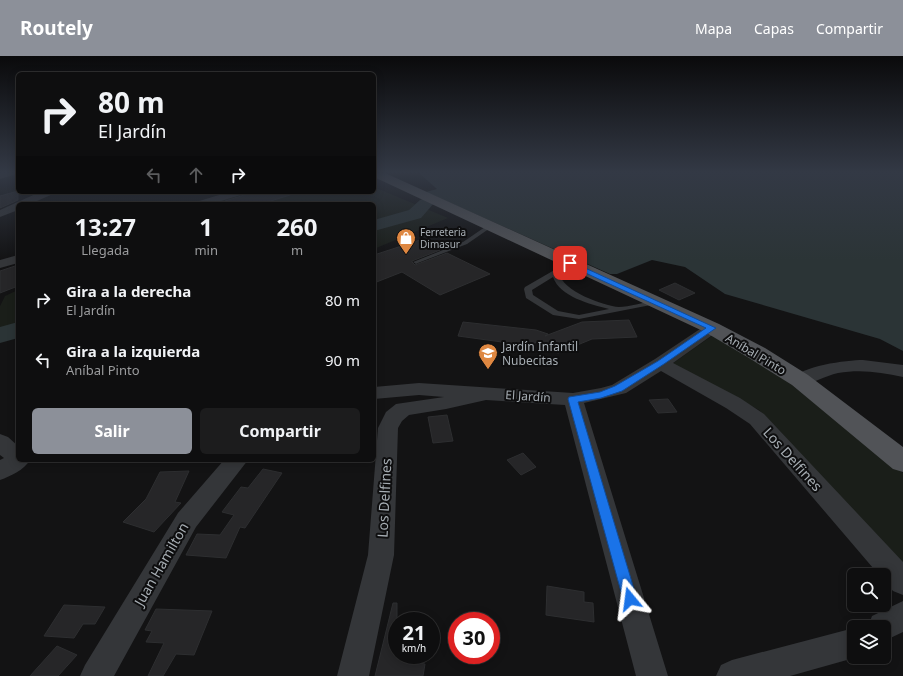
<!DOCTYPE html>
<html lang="es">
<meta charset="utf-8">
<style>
:root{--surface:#0e0e0f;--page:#1c1c1d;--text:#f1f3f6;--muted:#9b9c9e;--line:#2e2e2f;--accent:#8c9099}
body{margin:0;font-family:"Noto Sans",sans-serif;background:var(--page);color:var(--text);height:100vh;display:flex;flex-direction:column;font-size:15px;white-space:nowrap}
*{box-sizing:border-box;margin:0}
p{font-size:13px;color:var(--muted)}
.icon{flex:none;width:22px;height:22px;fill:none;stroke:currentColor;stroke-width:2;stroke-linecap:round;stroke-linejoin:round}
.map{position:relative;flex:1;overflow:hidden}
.sheet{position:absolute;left:16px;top:146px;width:360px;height:260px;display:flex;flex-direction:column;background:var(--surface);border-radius:6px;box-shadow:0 2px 10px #0003,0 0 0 1px var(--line)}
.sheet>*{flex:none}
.guide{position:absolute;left:16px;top:16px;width:360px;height:122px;border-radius:6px;box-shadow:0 2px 10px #0003,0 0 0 1px var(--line);background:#0e0e0f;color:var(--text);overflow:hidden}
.buttons{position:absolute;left:847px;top:512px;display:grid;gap:8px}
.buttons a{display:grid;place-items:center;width:44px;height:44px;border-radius:6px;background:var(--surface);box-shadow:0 2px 10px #0003,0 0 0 1px var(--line);font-size:20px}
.speed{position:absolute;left:388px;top:556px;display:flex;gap:8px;font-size:20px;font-weight:700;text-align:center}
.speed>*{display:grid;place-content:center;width:52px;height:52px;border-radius:50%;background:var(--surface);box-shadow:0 2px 10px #0003,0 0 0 1px var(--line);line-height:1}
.speed small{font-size:10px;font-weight:400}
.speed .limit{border:6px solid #d22;background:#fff;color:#111}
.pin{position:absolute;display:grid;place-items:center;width:34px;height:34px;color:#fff;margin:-17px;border-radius:8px;box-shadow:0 2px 6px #0006}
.me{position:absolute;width:44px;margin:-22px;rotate:344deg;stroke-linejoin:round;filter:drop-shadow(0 0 3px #0008)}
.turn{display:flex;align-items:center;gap:14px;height:84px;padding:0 16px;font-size:18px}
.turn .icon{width:52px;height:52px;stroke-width:2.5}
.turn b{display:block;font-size:28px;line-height:34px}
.lanes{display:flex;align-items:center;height:38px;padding:0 16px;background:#0003;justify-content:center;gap:20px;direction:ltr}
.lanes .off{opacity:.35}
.eta{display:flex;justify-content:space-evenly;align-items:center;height:68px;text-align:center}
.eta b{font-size:24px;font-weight:700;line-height:28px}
.action{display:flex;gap:8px;margin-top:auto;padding:8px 16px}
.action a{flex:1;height:46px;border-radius:6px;background:var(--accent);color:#fff;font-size:16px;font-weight:700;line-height:46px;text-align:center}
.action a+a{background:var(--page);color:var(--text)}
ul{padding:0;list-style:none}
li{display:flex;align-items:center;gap:12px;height:60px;padding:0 16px}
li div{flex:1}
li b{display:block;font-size:15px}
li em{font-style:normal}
header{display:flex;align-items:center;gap:24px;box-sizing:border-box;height:56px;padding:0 20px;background:var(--accent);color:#fff}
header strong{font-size:19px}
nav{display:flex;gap:22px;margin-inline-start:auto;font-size:14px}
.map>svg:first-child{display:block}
</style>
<header>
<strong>Routely</strong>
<nav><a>Mapa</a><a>Capas</a><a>Compartir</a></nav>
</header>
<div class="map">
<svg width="903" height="620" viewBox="0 0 903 620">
<rect width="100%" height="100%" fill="#131314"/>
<path fill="#1a1e19" d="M374,131L448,162L374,193V148H197L238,136H374Z
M18,234V279L8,282L0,278V250L5,240Z
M713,279L773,314L903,417V520L779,374L759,354L672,308Z"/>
<path fill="#2b3436" d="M419,117H903V295L880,283L725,238L685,211L652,204L617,218H610L426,136L437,133Z"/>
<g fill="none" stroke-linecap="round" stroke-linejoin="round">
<path fill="#2b3436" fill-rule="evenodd" d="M426,142L432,144L434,147L421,162L374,175V164L409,154L420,144Z
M18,266V282L0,287V271Z"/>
</g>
<path fill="#262628" stroke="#2d2e30" d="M18,135V144L0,152V140Z
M254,136H290V139L261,148H226L225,145Z
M420,184L440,194L412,205V206L415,209L447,197L490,218L440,239L402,216L374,227V199Z
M18,209V230L0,237V215Z
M675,227L695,237L679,244L659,234Z
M629,264L637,281L592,283L558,297L538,285L531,290L458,280L463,266L536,274L548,278L545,280L582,266Z
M668,343L677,356L658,357L649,344Z
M447,359L453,385L433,387L428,361Z
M523,397L536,411L521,419L507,404Z
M263,413L282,417L245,472L240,471L226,502L186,499L197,478L220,479L234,459L222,456L241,431L248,432Z
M189,415L175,446L181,447L154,476L123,466L146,443L160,416Z
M547,530L584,536V546L593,547L594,566L546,559Z
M393,547H397V603L425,608L423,620H375Z
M64,549L105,551L95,568H83L74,582L44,580Z
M156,553L212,555L194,599L176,598L163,620H148L164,587L146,586L152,575L145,574Z
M57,590L77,599L58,620H30Z"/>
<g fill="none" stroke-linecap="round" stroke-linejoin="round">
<path fill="#343639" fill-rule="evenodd" d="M488,169L493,170L467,188L418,207L416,208L413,206L463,186Z
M570,205L573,207L559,217C562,235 604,250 619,251C628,251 647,246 656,244L660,246L656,248L579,263L553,259L526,242L524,233L525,231ZM553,221C560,241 590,248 609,253L579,259L558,255L533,239L532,234Z"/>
<path fill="#343639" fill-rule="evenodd" d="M0,117H14L13,119L0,123Z
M40,136H54L53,138L30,148H18V154L0,161V154Z
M229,136H245L244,138L211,148H195L196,146Z
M18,199V207L0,212V204Z
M712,267L718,269L720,272L718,275L673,307L740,342L764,358L903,506V539L893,535L884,524V519H879L750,368L726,352L661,315L626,337L584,347L668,620H636L565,349L486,344L446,353L409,359L402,365L398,372L394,499L369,620H337L368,499L378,372L386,356L396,348L444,341L419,339L374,343V331L419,327L573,337L601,332L612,329L655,303L706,269Z
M863,304L903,309V321C881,316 860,313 838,317C823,320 808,332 793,328L791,324C800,310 847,304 863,304Z
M0,378L8,381L18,390V404H30C24,414 11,420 0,424V404L4,402L0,399Z
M224,404H248L196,471L114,620H80L85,609L178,457Z
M903,545V576L884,585V571H868L872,560Z
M854,572V601H857L854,602L790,620H716L721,609L732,604Z"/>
<path fill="#515357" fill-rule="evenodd" d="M374,117H385L719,268L765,292L808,319L903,391V416L893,413L792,329L749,302L705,276L374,121Z"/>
</g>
<linearGradient id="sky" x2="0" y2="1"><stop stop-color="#0a0a0b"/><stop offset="0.57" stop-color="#333945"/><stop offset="1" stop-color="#333945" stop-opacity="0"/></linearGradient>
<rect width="903" height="204" fill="url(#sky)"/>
<path fill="#1a73e8" stroke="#114b97" d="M568,206H572L716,272L664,308L622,335L601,342L578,346L637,543L635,548L630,550L625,548L623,543L568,343L569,341L600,336L615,330L658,305L706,272L568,209Z"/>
<defs>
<symbol id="shop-pin" viewBox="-11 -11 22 30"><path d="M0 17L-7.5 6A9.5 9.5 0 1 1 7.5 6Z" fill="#de8741" stroke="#0e0e0f"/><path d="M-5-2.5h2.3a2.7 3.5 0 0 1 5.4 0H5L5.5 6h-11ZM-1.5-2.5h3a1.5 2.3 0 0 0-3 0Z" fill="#fff"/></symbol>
<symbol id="school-pin" viewBox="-11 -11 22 30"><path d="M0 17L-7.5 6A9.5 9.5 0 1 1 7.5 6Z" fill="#de8741" stroke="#0e0e0f"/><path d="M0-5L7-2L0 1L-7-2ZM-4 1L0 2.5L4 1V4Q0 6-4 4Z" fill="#fff"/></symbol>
</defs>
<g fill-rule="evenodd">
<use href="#shop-pin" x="395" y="171" width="22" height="30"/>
<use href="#school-pin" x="477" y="286" width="22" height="30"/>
</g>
<g text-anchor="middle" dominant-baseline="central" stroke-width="4" stroke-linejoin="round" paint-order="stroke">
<g font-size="10" fill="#a6adb3" stroke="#0e0e0f" text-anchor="start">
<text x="420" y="176">Ferreteria<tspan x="420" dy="12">Dimasur</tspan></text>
</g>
<g font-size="12" fill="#a6adb3" stroke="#0e0e0f" text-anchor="start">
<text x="502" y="290">Jardín Infantil<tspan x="502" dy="14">Nubecitas</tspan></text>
</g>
<g font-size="12" fill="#a6adb3" stroke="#0e0e0f">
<text transform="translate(756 298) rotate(31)">Aníbal Pinto</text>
<text transform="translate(528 340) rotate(4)">El Jardín</text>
</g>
<g font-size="14" fill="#a6adb3" stroke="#0e0e0f">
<text transform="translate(793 403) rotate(48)">Los Delfines</text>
<text transform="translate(384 442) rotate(-87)">Los Delfines</text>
<text transform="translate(161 508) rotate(-60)">Juan Hamilton</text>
</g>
</g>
</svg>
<div class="buttons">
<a><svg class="icon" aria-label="search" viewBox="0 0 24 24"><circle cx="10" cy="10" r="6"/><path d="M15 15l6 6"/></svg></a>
<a><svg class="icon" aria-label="layers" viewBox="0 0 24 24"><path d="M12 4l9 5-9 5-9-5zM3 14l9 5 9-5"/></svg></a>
</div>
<div class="speed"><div>21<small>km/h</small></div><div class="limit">30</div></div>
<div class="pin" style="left:570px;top:207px;background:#d93025"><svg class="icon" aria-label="arrive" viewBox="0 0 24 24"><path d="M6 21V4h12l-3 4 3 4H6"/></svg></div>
<svg class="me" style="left:630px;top:543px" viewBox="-20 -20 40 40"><path d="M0-17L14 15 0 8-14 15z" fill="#1a73e8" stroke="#fff" stroke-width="4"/></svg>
<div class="guide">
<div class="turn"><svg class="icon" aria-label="right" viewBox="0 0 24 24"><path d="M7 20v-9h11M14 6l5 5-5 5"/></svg><div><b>80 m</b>El Jardín</div></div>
<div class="lanes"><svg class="icon off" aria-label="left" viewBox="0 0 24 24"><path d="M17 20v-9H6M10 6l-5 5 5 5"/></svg><svg class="icon off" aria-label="ahead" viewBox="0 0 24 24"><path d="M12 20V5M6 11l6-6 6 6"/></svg><svg class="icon" aria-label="right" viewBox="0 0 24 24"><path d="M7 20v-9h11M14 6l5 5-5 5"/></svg></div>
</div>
<section class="sheet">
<div class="eta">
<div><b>13:27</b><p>Llegada</p></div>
<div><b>1</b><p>min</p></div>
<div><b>260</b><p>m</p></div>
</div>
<ul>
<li><svg class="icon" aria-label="right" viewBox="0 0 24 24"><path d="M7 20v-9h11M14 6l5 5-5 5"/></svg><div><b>Gira a la derecha</b><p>El Jardín</p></div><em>80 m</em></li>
<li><svg class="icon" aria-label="left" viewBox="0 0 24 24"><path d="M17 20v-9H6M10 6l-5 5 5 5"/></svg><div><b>Gira a la izquierda</b><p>Aníbal Pinto</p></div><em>90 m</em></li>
</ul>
<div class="action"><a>Salir</a><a>Compartir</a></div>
</section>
</div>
